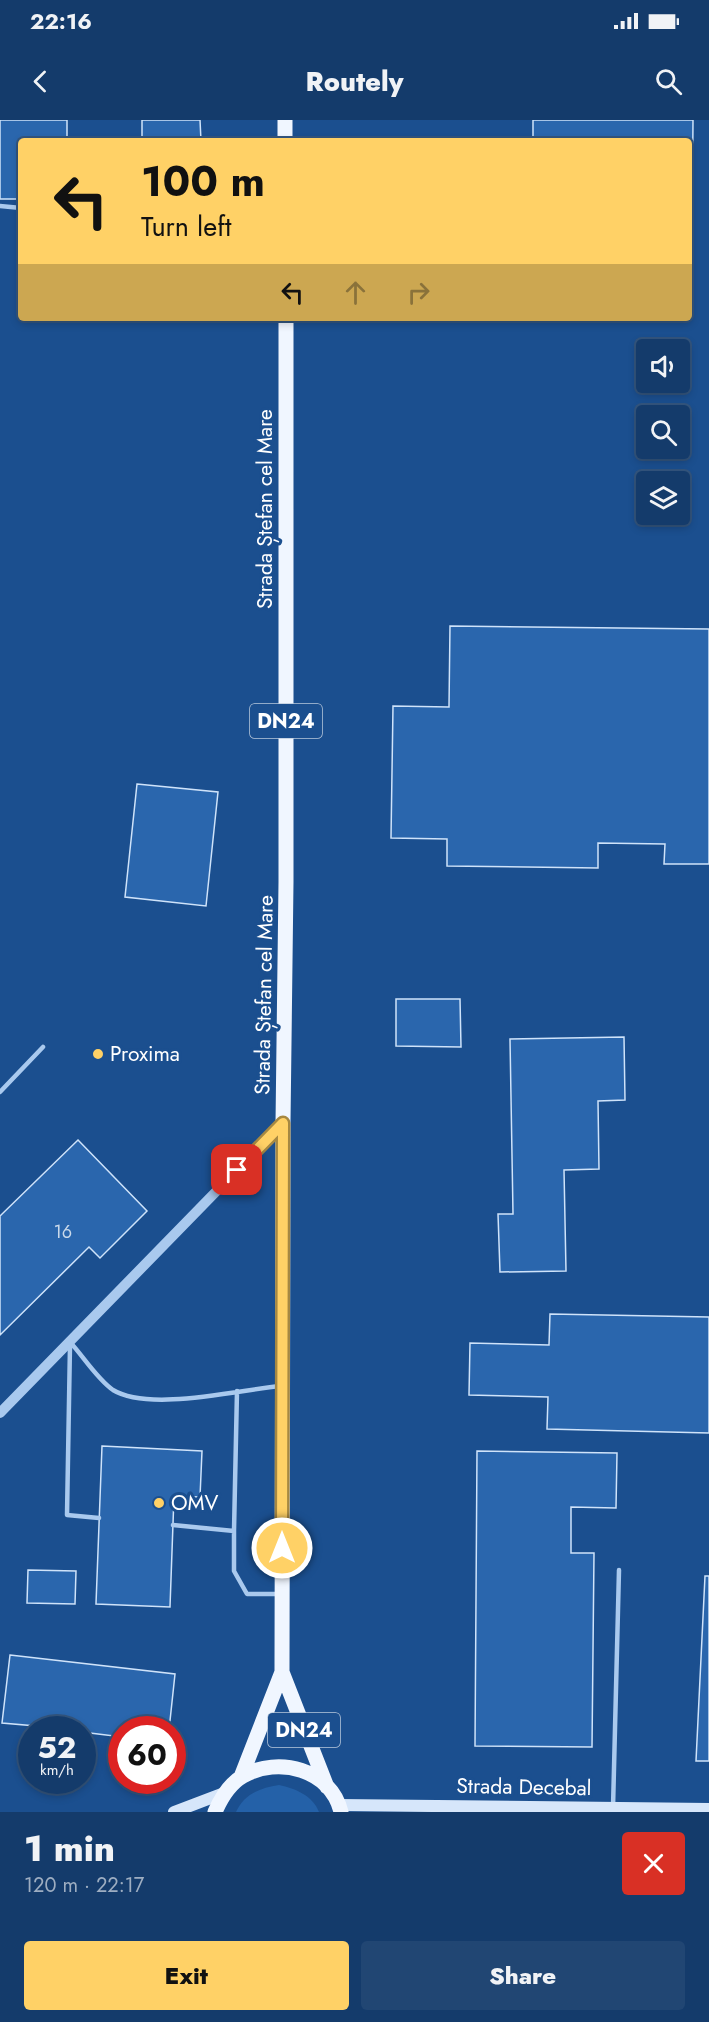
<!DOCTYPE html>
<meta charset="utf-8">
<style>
:root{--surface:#143b6b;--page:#214673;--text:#f1f3f6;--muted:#9dadc1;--line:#33557e;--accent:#ffd166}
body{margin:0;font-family:Jost,sans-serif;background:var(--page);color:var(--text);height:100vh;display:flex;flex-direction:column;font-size:22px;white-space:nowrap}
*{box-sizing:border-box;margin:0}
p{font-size:20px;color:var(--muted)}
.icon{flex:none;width:33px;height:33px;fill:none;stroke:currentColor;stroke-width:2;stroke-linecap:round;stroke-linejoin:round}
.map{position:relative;height:1692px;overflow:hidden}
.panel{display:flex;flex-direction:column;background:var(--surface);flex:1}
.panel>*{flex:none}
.hud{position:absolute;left:18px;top:18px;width:674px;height:183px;border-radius:6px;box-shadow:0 3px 9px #0003,0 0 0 2px var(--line);background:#ffd166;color:#111;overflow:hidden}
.fabs{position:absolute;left:636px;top:219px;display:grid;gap:12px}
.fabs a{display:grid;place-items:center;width:54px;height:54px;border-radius:6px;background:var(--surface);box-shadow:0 3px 9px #0003,0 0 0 2px var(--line);font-size:30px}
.speed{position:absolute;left:18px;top:1596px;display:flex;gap:12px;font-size:30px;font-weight:700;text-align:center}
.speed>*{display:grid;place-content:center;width:78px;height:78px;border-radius:50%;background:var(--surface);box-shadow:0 3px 9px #0003,0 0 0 2px var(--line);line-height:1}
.speed small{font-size:15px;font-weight:400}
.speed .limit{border:9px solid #d22;background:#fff;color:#111}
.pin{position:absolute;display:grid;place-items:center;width:51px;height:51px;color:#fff;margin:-26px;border-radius:12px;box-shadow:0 3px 9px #0006}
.me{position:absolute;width:66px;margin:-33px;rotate:0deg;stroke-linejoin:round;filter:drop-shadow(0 0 4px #0008)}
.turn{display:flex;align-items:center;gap:21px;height:126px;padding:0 24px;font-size:27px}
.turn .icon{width:78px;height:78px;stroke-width:2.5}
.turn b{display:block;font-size:42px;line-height:51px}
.lanes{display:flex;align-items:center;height:57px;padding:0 24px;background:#0003;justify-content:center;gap:30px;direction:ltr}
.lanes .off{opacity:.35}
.round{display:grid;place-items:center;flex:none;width:63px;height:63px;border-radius:6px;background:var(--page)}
.overview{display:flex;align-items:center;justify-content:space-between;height:102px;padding:0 24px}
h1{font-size:36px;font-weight:800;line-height:45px}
.cta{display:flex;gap:12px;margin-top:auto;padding:12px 24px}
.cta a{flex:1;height:69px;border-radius:6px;background:var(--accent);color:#111;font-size:24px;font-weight:800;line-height:69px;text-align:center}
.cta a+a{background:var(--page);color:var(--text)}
.status{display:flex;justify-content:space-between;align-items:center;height:42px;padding:0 30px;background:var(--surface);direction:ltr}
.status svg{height:16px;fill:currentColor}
header{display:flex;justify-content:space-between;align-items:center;height:78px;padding:0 24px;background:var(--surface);font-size:27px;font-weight:800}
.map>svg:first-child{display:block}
</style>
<div class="status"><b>22:16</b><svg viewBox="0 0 49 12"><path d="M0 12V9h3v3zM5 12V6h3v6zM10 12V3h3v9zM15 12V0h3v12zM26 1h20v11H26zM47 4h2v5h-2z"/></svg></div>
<header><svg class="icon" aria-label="back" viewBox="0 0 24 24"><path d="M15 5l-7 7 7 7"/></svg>Routely<svg class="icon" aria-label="search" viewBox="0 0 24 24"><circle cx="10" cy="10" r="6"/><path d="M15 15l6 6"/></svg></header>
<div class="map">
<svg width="709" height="1692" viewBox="0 0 709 1692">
<rect width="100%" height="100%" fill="#1b4f8f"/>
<path fill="#2461a8" d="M279,1665C296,1669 312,1675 319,1692H236C244,1674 260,1668 279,1665Z"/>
<path fill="#2a66ad" stroke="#cfe3fa" stroke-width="1.5" d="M0,0H67V21H21V79H0Z
M142,0H200L201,21H142Z
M533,0H693L692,124H688V21H533Z
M450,506L709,509V744H664L665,724L598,723V748L447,746V719L391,718L393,586L449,587Z
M137,664L218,672L206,786L125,777Z
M396,879H460L461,927L396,926Z
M624,917L625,980L598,981L599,1049L564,1050L566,1151L500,1152L498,1094H513L510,919Z
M78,1020L147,1091L100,1138L89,1127L0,1215V1096Z
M550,1194L709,1197V1313L547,1309L548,1277L469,1275L470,1223L549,1225Z
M102,1326L202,1331L200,1377L174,1376L170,1487L96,1484Z
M477,1331L617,1333L616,1388L571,1387V1433H594L592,1627L475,1626Z
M28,1450L76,1451L75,1484L27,1483Z
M705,1456H709V1641H696Z
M10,1535L175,1554L169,1610H122V1617L82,1612V1610L2,1603Z"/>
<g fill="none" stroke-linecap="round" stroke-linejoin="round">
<path stroke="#a9c9ee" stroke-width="4.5" d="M0,86L21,88
M0,972L43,927
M70,1222C83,1236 97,1259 113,1270C149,1292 239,1270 280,1266
M70,1225L67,1395L99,1398
M173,1405L234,1411V1451L247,1474H278
M234,1411L237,1271
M613,1688L619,1450"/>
<path stroke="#a9c9ee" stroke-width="10" d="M0,1293L283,1003"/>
<path stroke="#d6e6fa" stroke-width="12" d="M339,1685L709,1689
M174,1692L224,1673"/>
<path stroke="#f0f6ff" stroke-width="15" d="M285,0V21
M282,1552L327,1667
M241,1657L282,1552L283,1003L286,762V198
M215,1692C221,1678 229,1664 243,1656C278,1636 331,1649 341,1692"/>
</g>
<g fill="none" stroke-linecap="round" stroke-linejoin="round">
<defs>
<path id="route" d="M237,1050L283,1003L282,1428"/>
</defs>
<use href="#route" stroke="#a68842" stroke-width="15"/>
<use href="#route" stroke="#ffd166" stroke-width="10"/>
</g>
<g fill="#ffd166" stroke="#1b4f8f" stroke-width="2">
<circle cx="98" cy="934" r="6"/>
<circle cx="159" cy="1383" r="6"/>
</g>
<g text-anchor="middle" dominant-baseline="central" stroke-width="6" stroke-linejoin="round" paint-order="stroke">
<g font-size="18" fill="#cad9ea">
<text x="63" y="1112">16</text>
</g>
<g fill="#1b4f8f" stroke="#bbcadd" stroke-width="1.5">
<rect x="250" y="584" width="72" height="34" rx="4.5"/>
<rect x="268" y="1593" width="72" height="34" rx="4.5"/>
</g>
<g font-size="20" font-weight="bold" fill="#fff">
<text x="286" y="601">DN24</text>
<text x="304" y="1610">DN24</text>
</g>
<g font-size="21" fill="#fff" stroke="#1b4f8f">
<text transform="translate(265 389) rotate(-90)">Strada Ștefan cel Mare</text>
<text transform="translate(264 875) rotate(-89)">Strada Ștefan cel Mare</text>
<text transform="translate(524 1667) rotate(1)">Strada Decebal</text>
</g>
<g font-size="21" fill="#fff" stroke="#1b4f8f" text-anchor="start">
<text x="110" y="934">Proxima</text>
<text x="171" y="1383">OMV</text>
</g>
</g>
</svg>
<div class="fabs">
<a><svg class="icon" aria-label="sound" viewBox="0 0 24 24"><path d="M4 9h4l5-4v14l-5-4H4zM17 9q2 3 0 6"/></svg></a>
<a><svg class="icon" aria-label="search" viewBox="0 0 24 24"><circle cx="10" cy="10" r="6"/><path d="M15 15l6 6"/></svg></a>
<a><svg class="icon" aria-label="layers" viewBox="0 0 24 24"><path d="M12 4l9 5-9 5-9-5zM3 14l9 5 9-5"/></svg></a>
</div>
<div class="speed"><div>52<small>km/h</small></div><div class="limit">60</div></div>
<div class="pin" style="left:237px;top:1050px;background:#d93025"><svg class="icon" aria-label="arrive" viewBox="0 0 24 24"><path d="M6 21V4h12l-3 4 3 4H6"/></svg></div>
<svg class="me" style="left:282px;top:1428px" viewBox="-20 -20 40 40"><circle r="17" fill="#ffd166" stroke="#fff" stroke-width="3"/><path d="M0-11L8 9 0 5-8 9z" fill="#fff"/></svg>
<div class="hud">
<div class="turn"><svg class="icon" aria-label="left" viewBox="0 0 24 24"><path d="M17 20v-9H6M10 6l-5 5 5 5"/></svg><div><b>100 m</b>Turn left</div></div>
<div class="lanes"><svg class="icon" aria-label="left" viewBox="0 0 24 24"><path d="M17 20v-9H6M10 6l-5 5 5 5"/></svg><svg class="icon off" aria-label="ahead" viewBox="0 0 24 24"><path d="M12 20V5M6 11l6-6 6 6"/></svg><svg class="icon off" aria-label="right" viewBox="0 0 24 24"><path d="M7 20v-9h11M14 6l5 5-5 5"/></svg></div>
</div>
</div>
<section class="panel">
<div class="overview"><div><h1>1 min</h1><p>120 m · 22:17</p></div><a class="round" style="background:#d93025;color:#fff"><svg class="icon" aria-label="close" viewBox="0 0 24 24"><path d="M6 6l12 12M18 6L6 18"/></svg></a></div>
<div class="cta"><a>Exit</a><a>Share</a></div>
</section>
